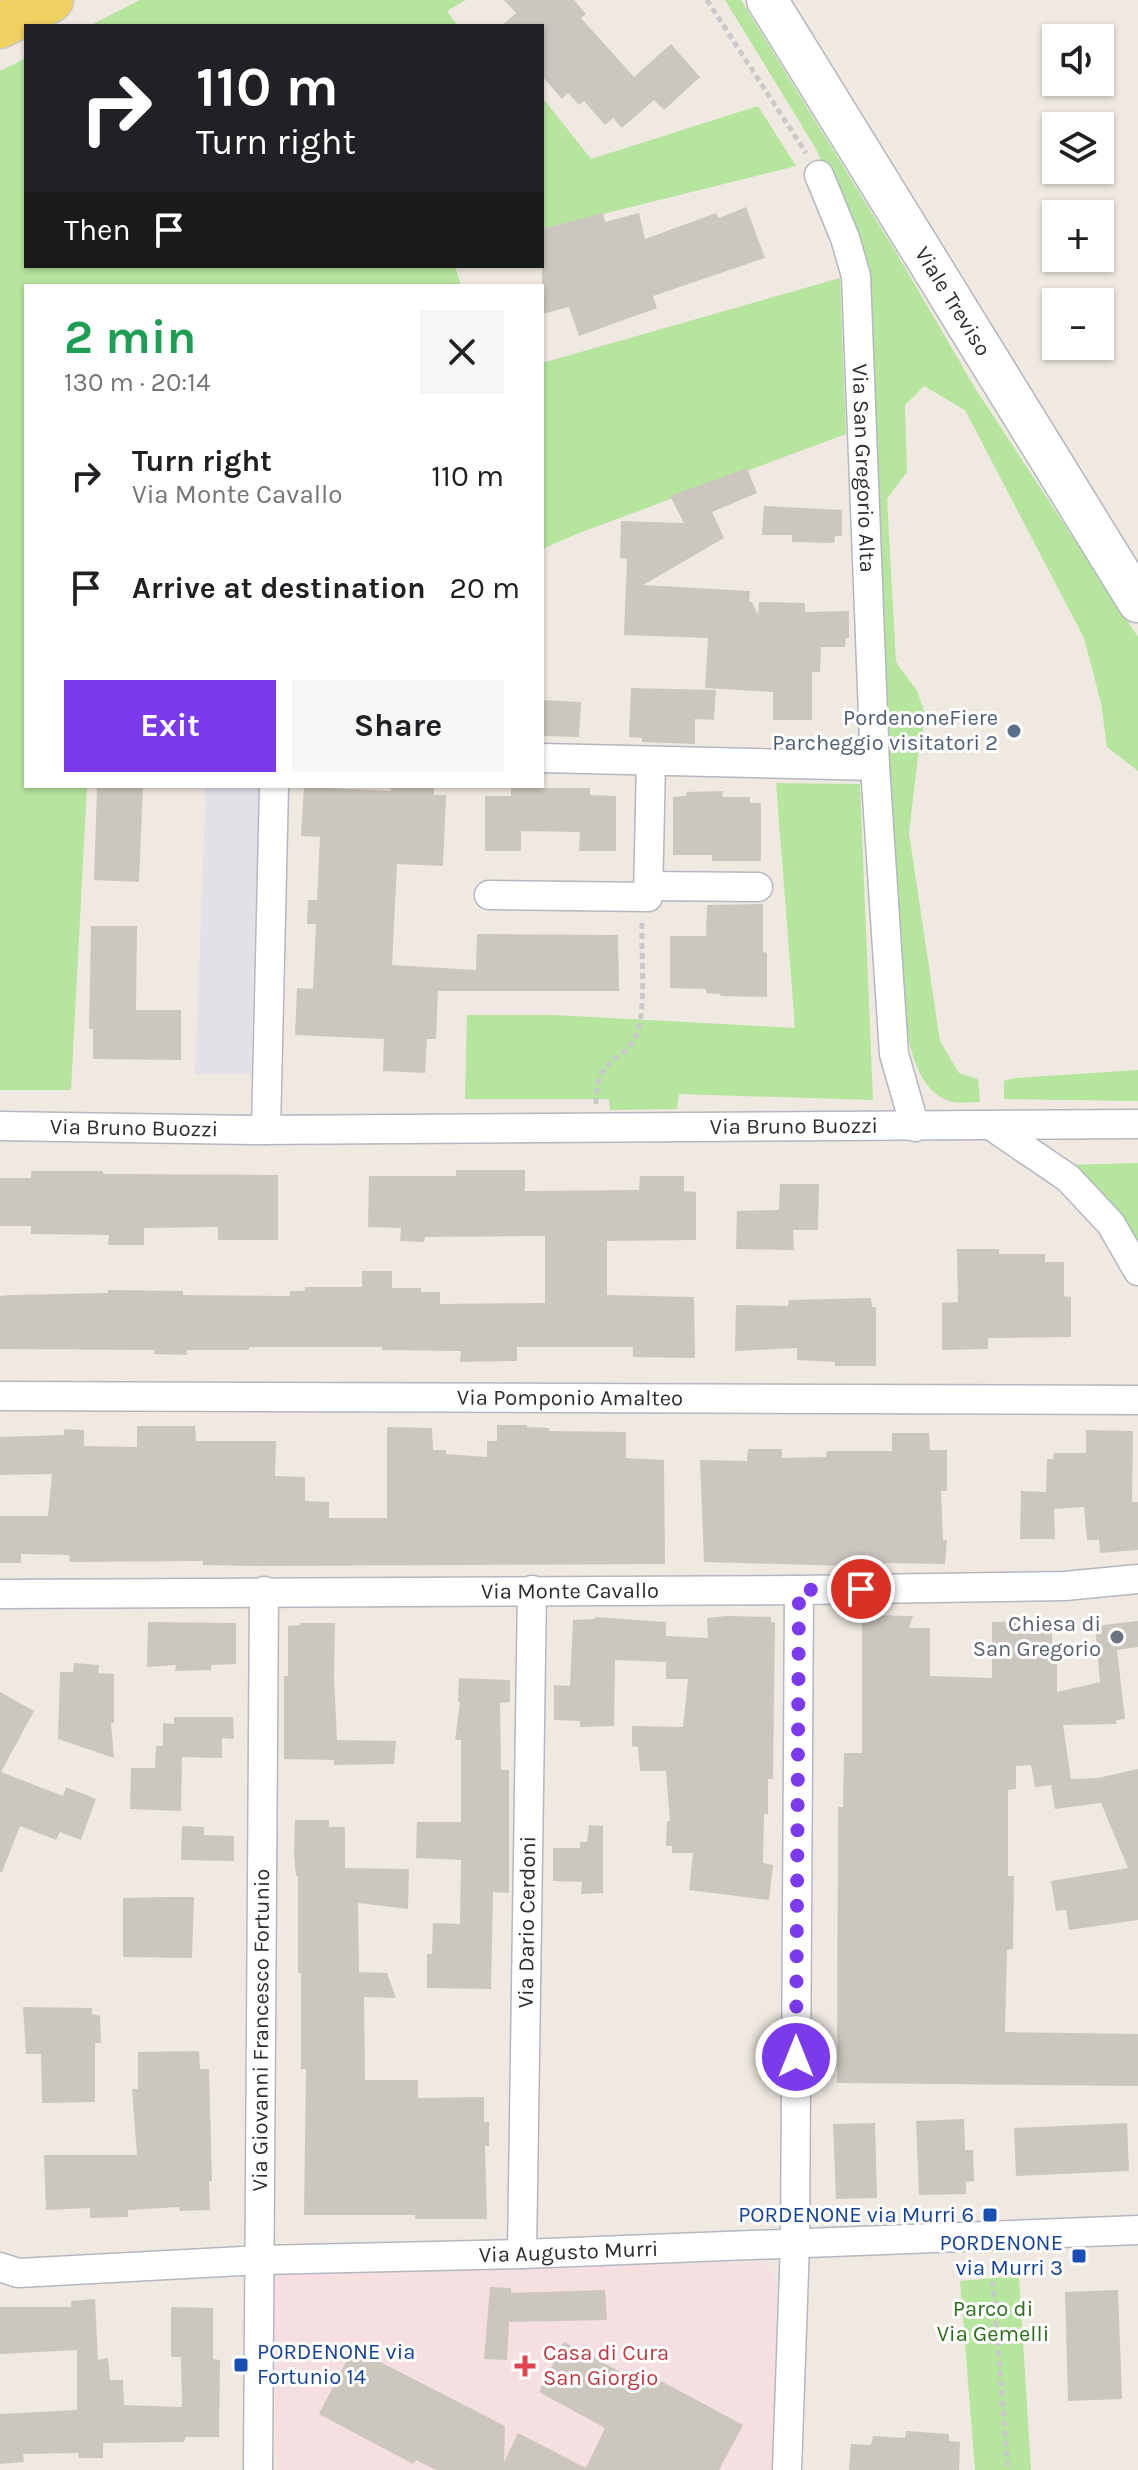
<!DOCTYPE html>
<meta charset="utf-8">
<style>
:root{--surface:#fff;--page:#f6f6f6;--text:#202124;--muted:#757577;--accent:#7c3aed}
body{margin:0;font-family:Karla,sans-serif;background:var(--page);color:var(--text);height:100vh;display:flex;flex-direction:column;font-size:30px;white-space:nowrap}
*{box-sizing:border-box;margin:0}
p{font-size:26px;color:var(--muted)}
.icon{flex:none;width:44px;height:44px;fill:none;stroke:currentColor;stroke-width:2;stroke-linecap:round;stroke-linejoin:round}
.map{position:relative;flex:1;overflow:hidden}
.drawer{position:absolute;left:24px;top:284px;width:520px;height:504px;display:flex;flex-direction:column;background:var(--surface);border-radius:0px;box-shadow:0 2px 6px #0004}
.drawer>*{flex:none}
.top-card{position:absolute;left:24px;top:24px;width:520px;height:244px;border-radius:0px;box-shadow:0 2px 6px #0004;background:#202124;color:#fff;overflow:hidden}
.controls{position:absolute;left:1042px;top:24px;display:grid;gap:16px}
.controls a{display:grid;place-items:center;width:72px;height:72px;border-radius:0px;background:var(--surface);box-shadow:0 2px 6px #0004;font-size:40px}
.pin{position:absolute;display:grid;place-items:center;width:68px;height:68px;color:#fff;margin:-34px;border:4px solid #fff;border-radius:50%;box-shadow:0 2px 8px #0007}
.me{position:absolute;width:88px;margin:-44px;rotate:0deg;stroke-linejoin:round;filter:drop-shadow(0 0 6px #0008)}
.turn{display:flex;align-items:center;gap:28px;height:168px;padding:0 40px;font-size:36px}
.turn .icon{width:104px;height:104px;stroke-width:2.5}
.turn b{display:block;font-size:56px;line-height:68px}
.then{display:flex;align-items:center;height:76px;padding:0 40px;background:#0003;gap:16px;font-size:30px}
.round{display:grid;place-items:center;flex:none;width:84px;height:84px;border-radius:0px;background:var(--page)}
.overview{display:flex;align-items:center;justify-content:space-between;height:136px;padding:0 40px}
h1{font-size:48px;font-weight:700;line-height:60px;color:#1e9e55}
.cta{display:flex;gap:16px;margin-top:auto;padding:16px 40px}
.cta a{flex:1;height:92px;border-radius:0px;background:var(--accent);color:#fff;font-size:32px;font-weight:700;line-height:92px;text-align:center}
.cta a+a{background:var(--page);color:var(--text)}
ul{padding:0;list-style:none}
li{display:flex;align-items:center;gap:24px;height:112px;padding:0 40px}
li div{flex:1}
li b{display:block;font-size:30px}
li em{font-style:normal}
.map>svg:first-child{display:block}
</style>
<div class="map">
<svg width="1138" height="2470" viewBox="0 0 1138 2470">
<rect width="100%" height="100%" fill="#efe9e1"/>
<path fill="#e3e1e8" d="M206,786H259L251,1074H195Z"/>
<path fill="#f5dfe0" d="M761,2262L773,2272L777,2284L773,2470H279L275,2449V2271Z"/>
<path fill="#b6e59e" d="M140,0H466L447,11L458,26H89Z
M725,0H741L897,254L975,388L1138,637V771L1107,747L1101,703L1084,638L965,410L924,386L905,405L907,472L887,499L896,662L917,691L926,716L919,748L909,833L940,1041L959,1073L978,1079L980,1102C971,1102 957,1104 949,1101C907,1086 906,1017 899,980L850,222L816,149Z
M26,58V266H455L461,286H26V786H87L71,1090H0V71Z
M542,97L591,159L758,106L796,166L542,229Z
M840,278L846,434L579,533L542,549V363Z
M776,783L860,784L873,1100L679,1094L677,1109L610,1110L609,1099H465L467,1015H554L795,1028Z
M1138,1070V1101L1004,1099V1081L1015,1078Z
M1138,1163V1244L1066,1165Z
M1019,2276L1031,2470H975L960,2281Z"/>
<path fill="#cbc7bf" d="M504,0H574L586,14L581,18L634,77L671,44L700,77L664,110L654,100L622,128L613,118L605,125L584,101L579,105L568,93L562,99L542,76V26H501L516,13Z
M746,207L765,258L653,296L657,308L579,336L569,307L542,314V229L603,213L605,222L639,213L645,239L716,213L719,218Z
M747,468L757,493L712,512L724,538L643,585L750,591L749,602H752L758,615L759,602L805,603V612L849,611V638H846L845,647H821L820,672H812V720H773V692L705,688L708,638L624,635L627,559L620,558L621,521L684,523L670,496Z
M764,506L842,510V536H835L834,543L792,542V535H762Z
M631,688L716,690L714,720L695,719V744L642,742V738L629,737Z
M542,700L581,702L579,737L542,736Z
M97,786H143L139,882L94,880Z
M391,786H434V795H446L443,866L397,864L392,965L476,970L477,934L618,935L619,991H438L436,1039H427L425,1073L383,1071L384,1039L295,1035L297,988L313,989L316,924H307L308,900H317L320,837L301,836L304,787L391,791Z
M511,788H590V795L616,796V851H579L580,832L521,831V851H485V796H511Z
M723,791L722,797H750V803H761V861H712V855H673V797L686,796L687,792Z
M763,904V952L767,953V997L721,996L720,994L706,993V989L670,988V936H706L707,905Z
M91,926H137L136,1010H181V1060L93,1059V1029H89Z
M456,1170H525V1191L639,1190L640,1176H684V1191L696,1192V1240L607,1241V1295L694,1297L695,1358L633,1357V1347H517V1361L460,1362L461,1351L382,1350V1347H249V1350H187V1355L154,1354V1350L0,1349V1296L11,1295L108,1293V1290L183,1291V1295L290,1296V1291H305V1287H362V1271H392V1288H421V1292H440V1304L545,1303V1236L425,1237L424,1242L400,1241L401,1228L368,1227L369,1176H456Z
M31,1171H103V1174L278,1175V1240H218V1227L144,1228V1245H108L109,1235L31,1234V1226H0V1178H31Z
M780,1184H819L818,1230H793L794,1250L736,1249L737,1211L779,1210Z
M957,1249H999V1254H1045V1262H1064V1296L1071,1297V1337L988,1338V1349L942,1350V1303L958,1302Z
M871,1298L872,1307H876V1366H835V1362L797,1360V1348L735,1351L736,1305L788,1306L789,1300Z
M497,1425H527V1427L549,1428V1431L626,1432V1458L664,1460L665,1564L257,1566L203,1565V1561L70,1562L69,1555L21,1554V1563H0V1516H48L52,1474L0,1475V1437L64,1435V1429L84,1430V1446L137,1447V1426H195L196,1441H276L275,1476L305,1477V1501L329,1502V1518H387V1427L432,1428L433,1450H446V1454L487,1457V1441H497Z
M1086,1430L1133,1431L1132,1502H1138V1550L1100,1553L1099,1540H1087L1084,1507L1054,1509L1055,1539H1020L1021,1491L1046,1492L1047,1459H1053L1054,1453H1086Z
M892,1433H929L930,1450H947V1491H941L943,1540H947L945,1564L885,1563V1567L704,1562L700,1460L747,1461L748,1449H782V1458L826,1457L827,1451H892Z
M862,1615L913,1616L909,1628H930V1676L992,1678V1622L1052,1620V1655L1057,1656V1692L1100,1682L1095,1626L1138,1621V1647L1117,1650L1125,1719L1116,1720L1117,1724L1063,1725L1071,1779L1098,1778L1138,1769V1920L1069,1930L1066,1910L1056,1911L1051,1881L1128,1868L1101,1803L1055,1809L1051,1785L1035,1787L1031,1765L1016,1766V1789L1008,1790V1876H1014L1013,1949L1007,1950L1005,2032L1138,2034V2086L837,2083L838,1807H843L844,1753H862Z
M726,1616L771,1617V1623L775,1622L773,1779H768V1814H764L763,1863L773,1865L769,1900L689,1890L693,1853H672V1846H666L667,1821H670L666,1771H640L638,1747L632,1746V1726L683,1727L688,1679H666V1662L615,1660L614,1726L580,1727V1721L554,1720V1685L570,1686L573,1620L595,1619V1617L666,1622V1636L708,1638L707,1618Z
M148,1622L236,1623V1664L211,1665V1670L175,1671L176,1665L147,1667Z
M300,1623H335L334,1676L337,1740L396,1741L394,1764L334,1765V1760L284,1759V1676H288V1626L300,1625Z
M74,1663L99,1665L98,1673L114,1674V1723H111L114,1758L58,1739L60,1672H73Z
M459,1678L510,1680V1702L500,1703L501,1770H509V1893L493,1892L491,1989L427,1988V1954H432L433,1923L460,1924L461,1860L416,1858L417,1822H461V1740H455L460,1702H458Z
M0,1692L34,1711L1,1772L63,1796L66,1787L96,1799L81,1840L60,1832L56,1840L20,1826L2,1872H0Z
M174,1717H233L234,1739L222,1738V1758L182,1757L181,1811L130,1809L131,1768H155L156,1746H163V1723L174,1724Z
M295,1820H329V1827H345V1868L409,1869L408,1909L358,1903L359,1972L387,1973L396,1998L364,1997L365,2080H418V2098L484,2097V2122H489V2146H485L487,2219H415V2215H304L306,2069H301V1973H298V1876H296L294,1854Z
M589,1825L603,1826V1893L581,1894L582,1882L553,1881V1848H580V1842H587Z
M182,1826L204,1827V1835L234,1836V1861L181,1860Z
M166,1897H194L192,1958L123,1957V1898Z
M23,2007L92,2008V2014L100,2016L101,2043H95V2102L42,2103L41,2054H26Z
M199,2051L200,2069H209L212,2181H209L210,2210L180,2211L179,2207L128,2210V2217L90,2218V2208L46,2210L44,2155H137L132,2089H138V2052Z
M964,2119L965,2150H973L974,2181L966,2182V2194L919,2195L916,2121Z
M875,2123L877,2198L836,2199L833,2124Z
M1127,2123L1129,2171L1016,2176L1014,2128Z
M490,2287L511,2288V2293L605,2290L607,2320L509,2322L507,2360L484,2359Z
M1118,2290L1122,2399L1068,2401L1065,2292Z
M95,2299L98,2360L108,2358L110,2380H123L124,2405L182,2407L181,2357H171V2307L213,2308V2359L220,2360L219,2437H186L184,2442L103,2443V2458H79L78,2453L23,2454L24,2462L0,2464V2414L77,2410V2350L0,2354V2307H71V2301Z
M564,2342L632,2378L646,2373L743,2425L719,2470H436L416,2460L413,2464L319,2414L353,2348L505,2426L504,2462L518,2433L586,2468L605,2428L539,2392Z
M906,2431L949,2434V2441L960,2442L959,2470H849L851,2444L871,2445L873,2436L905,2438Z"/>
<g fill="none" stroke-linecap="round" stroke-linejoin="round">
<defs>
<g id="minor">
<path id="s1" d="M819,175L845,238L856,276L875,766L894,1054L915,1127"/>
<path d="M542,758L875,766"/>
<path d="M648,886L758,887"/>
<path d="M489,895L648,897L651,762"/>
<path id="s2" d="M0,1126L252,1130L1138,1124"/>
<path d="M993,1127L1068,1178L1111,1224L1138,1271"/>
<path d="M266,1130L274,786"/>
<path id="s3" d="M0,1396L1138,1400"/>
<path id="s4" d="M0,1594L799,1590L1065,1586L1138,1579"/>
<path id="s5" d="M522,2254L532,1590"/>
<path id="s6" d="M0,2267L18,2273L261,2260L522,2254L1138,2230"/>
<path id="s7" d="M258,2470L264,1591"/>
<path d="M787,2470L795,2243L799,1590"/>
</g>
<g id="secondary">
<path id="s8" d="M767,0L1138,602"/>
</g>
<path id="primary" d="M0,26L51,0"/>
</defs>
<use href="#minor" stroke="#b4b7c1" stroke-width="31"/>
<use href="#secondary" stroke="#b4b7c1" stroke-width="43"/>
<use href="#primary" stroke="#c9c9c9" stroke-width="47"/>
<path stroke="#c9c9c9" stroke-width="5" stroke-dasharray="6 4" stroke-linecap="butt" d="M707,0L806,153
M596,1104C597,1050 626,1066 638,1030C646,1004 641,951 642,922
M991,2261L1008,2470"/>
<use href="#minor" stroke="#fff" stroke-width="28"/>
<use href="#secondary" stroke="#fff" stroke-width="40"/>
<use href="#primary" stroke="#f2d163" stroke-width="44"/>
</g>
<g fill="none" stroke-linecap="round" stroke-linejoin="round">
<path stroke="#7c3aed" stroke-width="14" stroke-dasharray="0 25.2" d="M796,2057L799,1590L861,1589"/>
</g>
<circle fill="#5c6f8a" stroke="#fff" stroke-width="3" cx="1014" cy="731" r="8"/>
<circle fill="#6b7280" stroke="#fff" stroke-width="3" cx="1117" cy="1637" r="8"/>
<g fill="#1a4fb4" stroke="#fff" stroke-width="3">
<rect x="982" y="2207" width="16" height="16" rx="4"/>
<rect x="1071" y="2248" width="16" height="16" rx="4"/>
<rect x="233" y="2357" width="16" height="16" rx="4"/>
</g>
<path fill="#e0444e" stroke="#fff" stroke-width="3" d="M521 2354h8v8h8v8h-8v8h-8v-8h-8v-8h8z"/>
<g text-anchor="middle" dominant-baseline="central" stroke-width="6" stroke-linejoin="round" paint-order="stroke">
<g font-size="22" fill="#2e2e2e" stroke="#fff">
<text stroke="none"><textPath href="#s8" startOffset="354">Viale Treviso</textPath></text>
<text stroke="none"><textPath href="#s1" startOffset="300">Via San Gregorio Alta</textPath></text>
<text stroke="none"><textPath href="#s2" startOffset="134">Via Bruno Buozzi</textPath></text>
<text stroke="none"><textPath href="#s2" startOffset="794">Via Bruno Buozzi</textPath></text>
<text stroke="none"><textPath href="#s3" startOffset="570">Via Pomponio Amalteo</textPath></text>
<text stroke="none"><textPath href="#s4" startOffset="570">Via Monte Cavallo</textPath></text>
<text stroke="none"><textPath href="#s5" startOffset="332">Via Dario Cerdoni</textPath></text>
<text stroke="none"><textPath href="#s7" startOffset="440">Via Giovanni Francesco Fortunio</textPath></text>
<text stroke="none"><textPath href="#s6" startOffset="570">Via Augusto Murri</textPath></text>
</g>
<g font-size="22" fill="#4e5e75" stroke="#fff" text-anchor="end">
<text x="998" y="718">PordenoneFiere<tspan x="998" dy="25">Parcheggio visitatori 2</tspan></text>
</g>
<g font-size="22" fill="#5b616d" stroke="#fff" text-anchor="end">
<text x="1101" y="1624">Chiesa di<tspan x="1101" dy="25">San Gregorio</tspan></text>
</g>
<g font-size="22" fill="#164399" stroke="#fff" text-anchor="end">
<text x="974" y="2215">PORDENONE via Murri 6</text>
<text x="1063" y="2243">PORDENONE<tspan x="1063" dy="25">via Murri 3</tspan></text>
<text x="257" y="2352" text-anchor="start">PORDENONE via<tspan x="257" dy="25">Fortunio 14</tspan></text>
</g>
<g font-size="22" fill="#2c6e1b" stroke="#fff">
<text x="993" y="2309">Parco di<tspan x="993" dy="25">Via Gemelli</tspan></text>
</g>
<g font-size="22" fill="#be3a42" stroke="#fff" text-anchor="start">
<text x="543" y="2353">Casa di Cura<tspan x="543" dy="25">San Giorgio</tspan></text>
</g>
</g>
</svg>
<div class="controls">
<a><svg class="icon" aria-label="sound" viewBox="0 0 24 24"><path d="M4 9h4l5-4v14l-5-4H4zM17 9q2 3 0 6"/></svg></a>
<a><svg class="icon" aria-label="layers" viewBox="0 0 24 24"><path d="M12 4l9 5-9 5-9-5zM3 14l9 5 9-5"/></svg></a>
<a>+</a>
<a>−</a>
</div>
<div class="pin" style="left:861px;top:1589px;background:#d93025"><svg class="icon" aria-label="arrive" viewBox="0 0 24 24"><path d="M6 21V4h12l-3 4 3 4H6"/></svg></div>
<svg class="me" style="left:796px;top:2057px" viewBox="-20 -20 40 40"><circle r="17" fill="#7c3aed" stroke="#fff" stroke-width="3"/><path d="M0-11L8 9 0 5-8 9z" fill="#fff"/></svg>
<div class="top-card">
<div class="turn"><svg class="icon" aria-label="right" viewBox="0 0 24 24"><path d="M7 20v-9h11M14 6l5 5-5 5"/></svg><div><b>110 m</b>Turn right</div></div>
<div class="then">Then<svg class="icon" aria-label="arrive" viewBox="0 0 24 24"><path d="M6 21V4h12l-3 4 3 4H6"/></svg></div>
</div>
<section class="drawer">
<div class="overview"><div><h1>2 min</h1><p>130 m · 20:14</p></div><a class="round"><svg class="icon" aria-label="close" viewBox="0 0 24 24"><path d="M6 6l12 12M18 6L6 18"/></svg></a></div>
<ul>
<li><svg class="icon" aria-label="right" viewBox="0 0 24 24"><path d="M7 20v-9h11M14 6l5 5-5 5"/></svg><div><b>Turn right</b><p>Via Monte Cavallo</p></div><em>110 m</em></li>
<li><svg class="icon" aria-label="arrive" viewBox="0 0 24 24"><path d="M6 21V4h12l-3 4 3 4H6"/></svg><div><b>Arrive at destination</b></div><em>20 m</em></li>
</ul>
<div class="cta"><a>Exit</a><a>Share</a></div>
</section>
</div>
